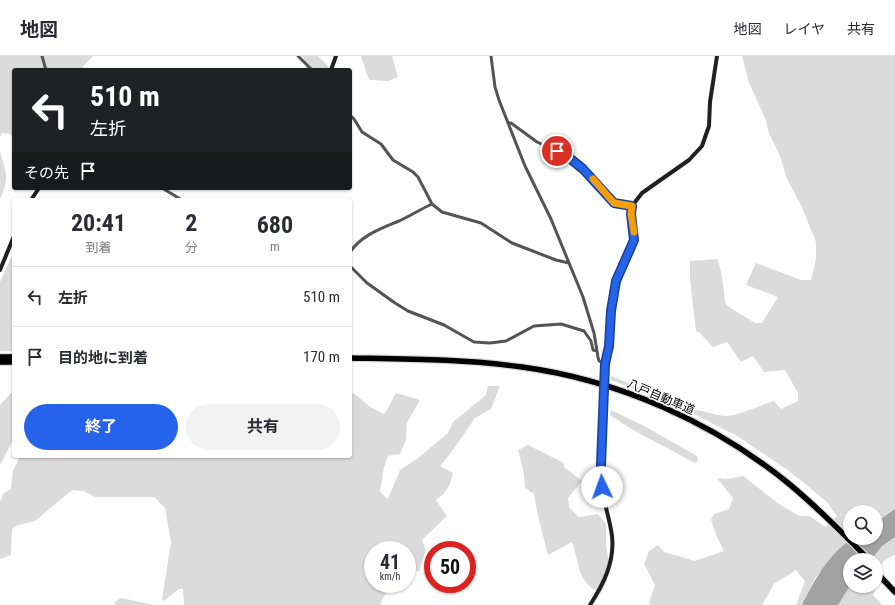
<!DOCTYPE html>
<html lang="ja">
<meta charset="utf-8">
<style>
:root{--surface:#fff;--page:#f2f2f3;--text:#2b2b33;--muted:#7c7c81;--line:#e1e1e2;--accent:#2563eb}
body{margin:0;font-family:"Roboto Condensed","Noto Sans JP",sans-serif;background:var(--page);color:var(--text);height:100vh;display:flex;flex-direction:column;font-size:15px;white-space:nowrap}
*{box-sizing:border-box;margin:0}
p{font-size:13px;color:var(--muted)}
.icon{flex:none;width:22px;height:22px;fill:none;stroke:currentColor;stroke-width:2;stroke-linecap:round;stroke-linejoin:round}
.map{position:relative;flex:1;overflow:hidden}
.panel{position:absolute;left:12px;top:142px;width:340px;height:260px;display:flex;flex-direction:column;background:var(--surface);border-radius:4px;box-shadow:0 1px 3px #0004}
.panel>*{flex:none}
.hud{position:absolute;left:12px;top:12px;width:340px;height:122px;border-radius:4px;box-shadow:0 1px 3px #0004;background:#202124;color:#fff;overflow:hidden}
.fabs{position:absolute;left:843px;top:449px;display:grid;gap:8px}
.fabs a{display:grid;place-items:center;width:40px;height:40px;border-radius:50%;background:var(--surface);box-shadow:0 1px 3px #0004;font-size:20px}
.speed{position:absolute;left:364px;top:485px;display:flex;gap:8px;font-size:20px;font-weight:700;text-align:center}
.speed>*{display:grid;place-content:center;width:52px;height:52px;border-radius:50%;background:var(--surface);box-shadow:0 1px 3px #0004;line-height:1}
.speed small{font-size:10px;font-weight:400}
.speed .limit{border:6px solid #d22;background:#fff;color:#111}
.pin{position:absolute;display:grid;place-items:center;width:34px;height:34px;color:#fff;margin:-17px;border:2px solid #fff;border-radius:50%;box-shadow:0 1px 4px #0007}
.me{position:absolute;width:44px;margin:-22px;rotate:357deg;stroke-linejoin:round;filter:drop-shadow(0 0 3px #0008)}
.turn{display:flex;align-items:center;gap:14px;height:84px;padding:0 12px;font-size:18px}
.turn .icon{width:52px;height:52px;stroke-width:2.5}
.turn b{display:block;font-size:28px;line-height:34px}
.then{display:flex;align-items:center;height:38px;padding:0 12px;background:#0003;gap:8px;font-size:15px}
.eta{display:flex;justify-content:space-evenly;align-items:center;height:68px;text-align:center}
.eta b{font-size:24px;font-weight:700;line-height:28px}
.action{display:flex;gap:8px;margin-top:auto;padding:8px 12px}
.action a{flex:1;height:46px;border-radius:24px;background:var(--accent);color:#fff;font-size:16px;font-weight:700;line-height:46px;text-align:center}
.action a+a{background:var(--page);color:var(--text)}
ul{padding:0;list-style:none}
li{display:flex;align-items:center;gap:12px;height:60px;padding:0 12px;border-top:1px solid var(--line)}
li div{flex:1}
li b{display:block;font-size:15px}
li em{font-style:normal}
header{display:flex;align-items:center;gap:24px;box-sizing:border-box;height:56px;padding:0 20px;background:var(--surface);border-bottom:1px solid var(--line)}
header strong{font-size:19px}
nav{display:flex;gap:22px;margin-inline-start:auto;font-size:14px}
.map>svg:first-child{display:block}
</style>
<header>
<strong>地図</strong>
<nav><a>地図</a><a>レイヤ</a><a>共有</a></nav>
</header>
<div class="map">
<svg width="895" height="549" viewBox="0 0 895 549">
<rect width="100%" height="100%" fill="#fff"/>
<path fill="#dbdbdb" d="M0,0H93L83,10L82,14H14V81L10,78L2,77L0,81Z
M302,0H318L329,11L327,14H306L305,4Z
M361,0H392L398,21L388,25L370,24L367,19Z
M742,0H895V453L882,462L876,468V456H850V482H857L841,492L815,522L802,549H796L805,525L796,514L774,528L762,549H650L649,546L655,529L644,508L649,495L658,489L664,496L695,505L724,495L716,479L711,464L714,458L729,453L733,442L717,422L728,423L743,420L779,448L799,460H810L825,471L837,460L827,446L789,415L737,380L686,354C695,351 715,360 726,360C737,360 763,348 774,345L781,353L798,345V337L785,314L764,316L753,300L741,306L727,286L713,291L699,276L696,275L690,223V205L717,203C723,216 723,235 726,249L755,267H762L778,241L746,229L756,207L801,224H811L816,203V186L801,149L787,123L780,100L769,77L765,62L749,27Z
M0,95C6,117 10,121 0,143Z
M14,195V295H0V226Z
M611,320L683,349V352L611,324Z
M488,330H500L491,353L475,362L453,394L440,410L453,417C450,430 447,436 436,444L447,460L422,484L426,494L419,515L407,517V494H373V528H394L384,540L380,549H184L183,533H179L164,545L162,544L171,486L165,452L154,441H95L83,435L72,434L35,465L18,469L12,473L11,499L0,503V446L3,438L11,433L13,415L20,400H350V337L355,338L370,351L384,358C390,351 391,344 396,337L420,344L407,367L406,384L400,398L388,400L384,411L380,436L388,443L400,414L417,403L448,377L453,366L486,339Z
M13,335L14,382L0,409V349Z
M611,354L646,371L697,400L698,405L695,407L633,374L610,359Z
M528,389L564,407V411L582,425L568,442L569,451L579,461L598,458L606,468V490L609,506L607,524L601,537C576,527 580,507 572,486L548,499C543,478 537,459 534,438L525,432L524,418L518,394Z
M895,481V498L884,505L876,517V504H871L882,490Z
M876,526L877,529L873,539L882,549H838L850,530H876Z
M121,542L155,549H115V546Z"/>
<path fill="#a2a2a2" d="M895,453V481L882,490L871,504H850V530L838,549H802C812,528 833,489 857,482C862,481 870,482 876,482V468L882,462Z"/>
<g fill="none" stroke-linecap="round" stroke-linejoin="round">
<defs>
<path id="highway" d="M0,301H14
M350,302C408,303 465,303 522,311C618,324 713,366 788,427C817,451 843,477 869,504
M0,306H14
M876,516L895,536"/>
</defs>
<use href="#highway" stroke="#dbdbdb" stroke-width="8"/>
<path stroke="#545454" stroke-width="3" d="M42,0L46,14
M298,0L312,14
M491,0L495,31L499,44L525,110L551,163L583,241L594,277L598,301L599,305L605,308
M350,59L354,63L362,76L381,88L393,104L413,116L418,121L432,148L442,156L481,167L512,187L556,204L569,207
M508,67H511L537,86L567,100L583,113L614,147L632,150
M162,132L182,144
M350,196C362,179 380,173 399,165C410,160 421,153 432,148
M350,210L367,227L395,247L408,255L444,269L474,286L490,287L506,285L534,270L561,268L584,275L591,285L593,294L597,295"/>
<path stroke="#212121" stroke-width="4" d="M331,14L336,0
M31,144L39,132
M0,214L14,180
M604,317L609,290L611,255L616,225L619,215L634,187L632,150L642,137L689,104L702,90L709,70L710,46L717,0
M590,549C603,529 615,506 612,480C610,463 603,446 602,429C600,402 602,375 603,349"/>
<use href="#highway" stroke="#000" stroke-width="5.5"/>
<path stroke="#212121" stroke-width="4" d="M603,349L604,317"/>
</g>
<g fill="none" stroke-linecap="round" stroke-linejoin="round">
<defs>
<path id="route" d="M557,95L567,100L583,113L614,147L632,150L631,158L634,184L616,225L611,255L609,290L605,308L601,408L602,431"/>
</defs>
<use href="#route" stroke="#184099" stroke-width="10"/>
<use href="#route" stroke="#2563eb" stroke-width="7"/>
<path stroke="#f59e0b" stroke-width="7" d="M593,123L614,147L632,150L631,158L634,176"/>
</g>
<g text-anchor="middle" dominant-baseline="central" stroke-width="3" stroke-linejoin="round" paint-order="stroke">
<g font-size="12" fill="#000" stroke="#fff">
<text transform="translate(661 341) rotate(23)">八戸自動車道</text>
</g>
</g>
</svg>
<div class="fabs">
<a><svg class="icon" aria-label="search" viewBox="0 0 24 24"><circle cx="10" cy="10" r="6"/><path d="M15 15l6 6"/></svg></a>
<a><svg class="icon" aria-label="layers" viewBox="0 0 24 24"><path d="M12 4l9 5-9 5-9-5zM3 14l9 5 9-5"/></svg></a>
</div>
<div class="speed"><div>41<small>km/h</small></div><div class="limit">50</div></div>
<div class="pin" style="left:557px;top:95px;background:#d93025"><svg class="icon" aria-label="arrive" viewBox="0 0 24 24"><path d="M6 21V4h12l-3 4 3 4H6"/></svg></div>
<svg class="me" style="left:602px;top:431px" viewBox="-20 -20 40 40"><circle r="19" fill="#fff"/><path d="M0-13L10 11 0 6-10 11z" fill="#2563eb"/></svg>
<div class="hud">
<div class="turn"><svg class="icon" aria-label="left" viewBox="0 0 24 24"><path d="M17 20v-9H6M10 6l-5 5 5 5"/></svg><div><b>510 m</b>左折</div></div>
<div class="then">その先<svg class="icon" aria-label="arrive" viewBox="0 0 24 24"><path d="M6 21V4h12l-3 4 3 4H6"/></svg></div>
</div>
<section class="panel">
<div class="eta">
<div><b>20:41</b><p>到着</p></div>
<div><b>2</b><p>分</p></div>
<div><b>680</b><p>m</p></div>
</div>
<ul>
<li><svg class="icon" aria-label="left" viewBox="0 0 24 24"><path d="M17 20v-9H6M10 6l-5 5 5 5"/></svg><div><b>左折</b></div><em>510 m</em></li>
<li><svg class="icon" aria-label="arrive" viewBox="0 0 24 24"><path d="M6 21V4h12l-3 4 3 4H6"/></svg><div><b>目的地に到着</b></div><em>170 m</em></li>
</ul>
<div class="action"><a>終了</a><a>共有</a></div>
</section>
</div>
